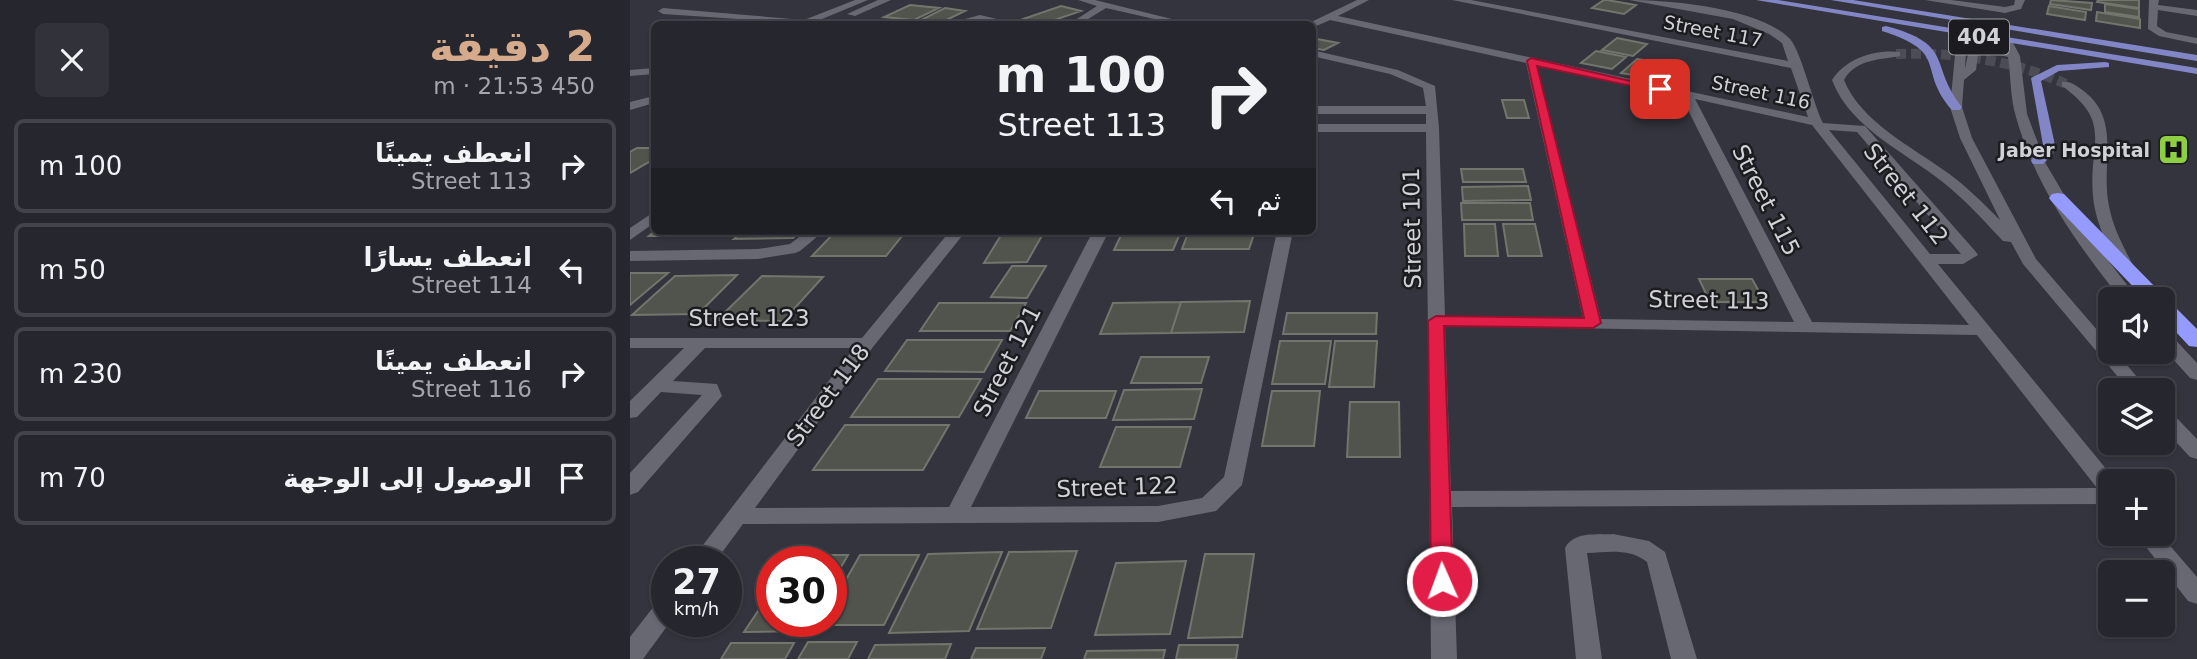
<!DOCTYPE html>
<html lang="ar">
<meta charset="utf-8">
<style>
:root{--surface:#26272e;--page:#32333a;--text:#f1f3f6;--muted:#a4a5aa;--line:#42444a;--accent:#d6ab8b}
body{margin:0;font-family:"DejaVu Sans",Cairo,sans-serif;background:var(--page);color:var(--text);direction:rtl;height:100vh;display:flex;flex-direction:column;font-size:26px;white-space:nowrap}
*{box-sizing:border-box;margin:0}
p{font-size:23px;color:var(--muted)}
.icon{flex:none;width:38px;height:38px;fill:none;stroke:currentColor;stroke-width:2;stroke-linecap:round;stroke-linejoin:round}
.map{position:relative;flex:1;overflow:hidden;direction:ltr}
.drawer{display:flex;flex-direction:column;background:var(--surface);width:630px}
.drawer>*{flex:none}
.banner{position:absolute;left:21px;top:21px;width:665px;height:214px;border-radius:10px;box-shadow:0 2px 5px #0004,0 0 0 2px var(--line);direction:rtl;background:#26272e;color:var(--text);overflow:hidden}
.buttons{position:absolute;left:1468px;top:287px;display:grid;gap:14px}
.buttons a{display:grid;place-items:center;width:77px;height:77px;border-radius:10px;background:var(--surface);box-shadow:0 2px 5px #0004,0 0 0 2px var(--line);font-size:35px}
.speed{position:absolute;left:21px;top:546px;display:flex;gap:14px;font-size:35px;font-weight:700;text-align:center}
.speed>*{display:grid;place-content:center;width:91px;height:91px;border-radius:50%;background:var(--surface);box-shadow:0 2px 5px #0004,0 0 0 2px var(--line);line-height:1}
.speed small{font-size:18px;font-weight:400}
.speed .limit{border:10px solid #d22;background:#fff;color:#111}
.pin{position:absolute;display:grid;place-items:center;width:60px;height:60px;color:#fff;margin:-30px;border-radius:14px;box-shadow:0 4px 10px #0006}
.me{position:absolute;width:77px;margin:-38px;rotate:358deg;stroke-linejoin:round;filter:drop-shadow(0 0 5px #0008)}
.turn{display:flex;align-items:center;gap:24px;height:147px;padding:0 35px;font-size:32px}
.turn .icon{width:91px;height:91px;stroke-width:2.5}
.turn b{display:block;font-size:49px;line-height:60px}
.then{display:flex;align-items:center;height:66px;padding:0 35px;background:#0003;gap:14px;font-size:26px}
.round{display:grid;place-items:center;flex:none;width:74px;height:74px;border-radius:10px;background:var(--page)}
.overview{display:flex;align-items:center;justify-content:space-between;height:119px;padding:0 35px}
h1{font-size:42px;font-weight:800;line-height:52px;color:var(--accent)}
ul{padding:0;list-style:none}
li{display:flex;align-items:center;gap:21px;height:94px;margin:0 14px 10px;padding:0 21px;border:4px solid var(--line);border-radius:10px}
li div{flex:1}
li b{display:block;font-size:26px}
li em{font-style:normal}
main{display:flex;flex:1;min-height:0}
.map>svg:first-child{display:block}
</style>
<main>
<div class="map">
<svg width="1567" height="659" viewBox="0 0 1567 659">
<rect width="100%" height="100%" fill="#33343d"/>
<path fill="#50544c" stroke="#71766d" stroke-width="2" d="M974,0H977L1006,5L994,14L962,8Z
M1421,0L1462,3L1461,10L1420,4Z
M1468,0H1509V8L1467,2Z
M1475,4L1509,9V17L1475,12Z
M280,5L309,8L284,20L254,17Z
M431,6L451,11L413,24L393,19Z
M1419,6L1456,12L1455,20L1417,14Z
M315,8L335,11L310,23L289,21Z
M1467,12L1510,19V28L1466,21Z
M682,38L708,43L694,50L682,48Z
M987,38L1017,44L1003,56L972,50Z
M966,51L996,57L982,69L951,63Z
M1007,59L1030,63L1015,77L991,73Z
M872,100H894L899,118H877Z
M7,148H24V159L0,173V152Z
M831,169H893L896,182H833Z
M898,186L901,200L833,201L832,187Z
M831,203H900L903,220H832Z
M834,224H865L868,256H835Z
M873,224H905L912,256H878Z
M25,231H82L75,236H19Z
M113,231H170L163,238L104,239Z
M206,231H276L256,256H182Z
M493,231H551L543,250H484Z
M559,231H625L619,249H552Z
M373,232H414L397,262L354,263Z
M382,266H416L397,298L361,297Z
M0,273H38L0,305Z
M107,275L68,314L2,315L45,276Z
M132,276L193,277L153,321L87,320Z
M1069,279H1122L1135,302H1080Z
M620,301L614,332L541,333L551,302Z
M551,302L541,333L470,334L483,303Z
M309,303H396L380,331H290Z
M657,313H747L746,334H653Z
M277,340H372L354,372L255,371Z
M650,341H701L695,384H642Z
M705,341H747L744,387H699Z
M511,357H579L571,383H501Z
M248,379H351L329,417H221Z
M572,389L564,419L483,420L494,390Z
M409,391H486L476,418H396Z
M642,391H690L684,446H632Z
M720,402H769L770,457H717Z
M215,425H319L293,470H183Z
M486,427H561L550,467H470Z
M447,551L421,628L347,629L379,552Z
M372,552L339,631L259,633L298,554Z
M575,554H624L612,637L558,638Z
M164,555H218L201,584V562H160Z
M230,555H289L254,625H190L193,621H201V606Z
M556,561L540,634L465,635L486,563Z
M142,590V621H179L173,631L114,632Z
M178,642H227L218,659H168Z
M101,643H164L155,659H91Z
M321,644L315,659H238L245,645Z
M549,645H608L606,659H546Z
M346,648H415L411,659H341Z
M535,650L533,659H454L457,651Z"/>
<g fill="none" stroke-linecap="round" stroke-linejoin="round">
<path stroke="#4b4c54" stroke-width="10" stroke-dasharray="10 5" stroke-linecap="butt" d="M1266,54C1326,52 1381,60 1436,84"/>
<path fill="#676872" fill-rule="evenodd" d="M225,0H238L180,24L33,14L28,11L33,8L174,20Z
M248,0H261L225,16L217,14Z
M448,0H465L562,24H546L476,8L450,24H439L467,6Z
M727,0H739L708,16L1178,117L1161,68L822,0H841L1158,61L1152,43L1139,34L1103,19L999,0C1041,0 1130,8 1160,39C1171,51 1183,103 1193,123L1235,126L1346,252L1348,255L1333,264H1308L1486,481H1480V504L822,507L827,659H801L796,132H682V124H796V114H682V106H796L793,88L760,74L682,56V50L768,70L805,86L809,128L815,316L953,318L896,63L700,20L682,28V24H677ZM907,65L1051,96L1164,322L971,319ZM1065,99L1182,125L1339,325L1182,322ZM1199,130L1227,132L1331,254H1300ZM815,326L1347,335L1467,488L821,491Z
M1295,0H1321L1375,7L1384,5L1385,0H1395L1391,9L1375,13Z
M1519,0H1529L1528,5L1567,10V16L1528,10L1527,26L1536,32L1567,38V44L1529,36L1518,29Z
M350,15L388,24L350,21L316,24Z
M1347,35L1356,37L1336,47L1335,69L1339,49L1363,47L1376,50L1372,41L1381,39L1390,56L1397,114L1416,164L1456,232L1508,299H1491C1447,244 1405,186 1386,117C1380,97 1381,77 1378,57L1363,53L1348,54L1346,70L1334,80L1332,107L1342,138L1406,259L1480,345V352H1486L1518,390H1499L1393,264L1381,242L1373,241C1356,223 1339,204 1320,188C1281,154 1221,131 1202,80C1216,58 1245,49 1270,52V56C1249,60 1226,59 1214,80C1231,122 1282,147 1318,173C1337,187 1353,203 1370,220L1330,138L1320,107L1326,45Z
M24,68V74L0,76V70Z
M1432,82C1440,81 1445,85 1451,89C1493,118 1470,164 1479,206C1483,228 1494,248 1504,267L1502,270H1490L1488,267C1477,245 1465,221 1463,196C1458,144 1484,123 1432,86Z
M24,96V103L0,110V102Z
M24,212V223L0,240V228Z
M177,231H194L170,251L165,253L128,259L0,261V251L128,249L160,244Z
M320,231H336L243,347L125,508L319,507L463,231H479L341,507L528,506L572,498L594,477L647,231H663L612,485L586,511L528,522L113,524L85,562H60L224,348H75L43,381L87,384L92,396L8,492L0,495V473L72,395L31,392L7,417L0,418V401L54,348H0V338H232Z
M1533,332L1539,333L1567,363V380L1560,378L1533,348Z
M1533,410L1540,411L1567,439V459L1560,457L1533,428Z
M983,534L1019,541L1035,552L1067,659H1041L1017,562C1000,548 978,552 957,553L972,659H946L935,548C944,531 967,535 983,534Z
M1506,534H1530L1567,577V604L1558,601Z
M37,598V621H41L13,659H0V637L28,601Z"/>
<path fill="#8286c6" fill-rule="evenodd" d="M1126,0H1148L1567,68V74Z
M1201,0H1223L1567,55V61Z
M1256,26C1326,45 1298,64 1332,107L1330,110H1322C1286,69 1321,53 1252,31V27Z
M1475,62L1479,63V67L1429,71L1411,81L1425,145L1423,154L1413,164H1403L1401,161L1413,145L1401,78L1427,65Z"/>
<path fill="#949afe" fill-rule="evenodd" d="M1428,193L1434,194L1533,295L1535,300L1540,302L1567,329V347L1559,346L1533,318V299H1515L1422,202L1419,198L1422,194Z"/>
</g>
<path fill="#e11d48" stroke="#92132f" stroke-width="2" d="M901,58L1035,89L1030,92L907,66L971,323L963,328L814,326L823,581L820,587L812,589L804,587L801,581L798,321L806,316L954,318L897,61Z"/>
<defs>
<symbol id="hospital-square" viewBox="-11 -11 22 22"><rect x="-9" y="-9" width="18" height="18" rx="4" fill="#8ece43" stroke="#1c1c20"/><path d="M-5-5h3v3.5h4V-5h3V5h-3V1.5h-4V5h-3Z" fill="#111"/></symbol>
</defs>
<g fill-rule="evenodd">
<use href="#hospital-square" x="1526" y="132" width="35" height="35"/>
</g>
<g text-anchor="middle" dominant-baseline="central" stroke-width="5" stroke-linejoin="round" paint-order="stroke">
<g font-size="19" fill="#d1d2d7" stroke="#1c1c20">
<text transform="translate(1083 31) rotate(11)">Street 117</text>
<text transform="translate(1131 92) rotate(12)">Street 116</text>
</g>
<g font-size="19" font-weight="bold" fill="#d1d2d7" stroke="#1c1c20" text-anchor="end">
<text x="1520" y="150">Jaber Hospital</text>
</g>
<rect fill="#1c1c20" stroke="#9b9ba0" stroke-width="2" x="1319" y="19.5" width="60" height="35" rx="5"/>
<g font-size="21" font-weight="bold" fill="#d1d2d7">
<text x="1349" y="37">404</text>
</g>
<g font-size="23" fill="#d1d2d7" stroke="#1c1c20">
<text transform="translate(1276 194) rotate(52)">Street 112</text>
<text transform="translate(1136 200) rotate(63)">Street 115</text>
<text transform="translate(782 228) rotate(-91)">Street 101</text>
<text transform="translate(1079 300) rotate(1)">Street 113</text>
<text x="119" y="318">Street 123</text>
<text transform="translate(377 361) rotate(-63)">Street 121</text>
<text transform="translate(198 395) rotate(-53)">Street 118</text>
<text transform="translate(487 487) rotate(-2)">Street 122</text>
</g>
</g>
</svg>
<div class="buttons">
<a><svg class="icon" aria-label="sound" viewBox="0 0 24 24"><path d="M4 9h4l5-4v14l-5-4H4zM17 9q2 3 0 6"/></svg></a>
<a><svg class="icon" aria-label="layers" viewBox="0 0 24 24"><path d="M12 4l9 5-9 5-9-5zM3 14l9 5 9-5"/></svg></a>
<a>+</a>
<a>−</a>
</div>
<div class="speed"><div>27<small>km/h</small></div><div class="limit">30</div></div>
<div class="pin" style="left:1030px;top:89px;background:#d93025"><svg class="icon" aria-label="arrive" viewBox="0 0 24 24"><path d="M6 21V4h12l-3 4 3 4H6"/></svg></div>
<svg class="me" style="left:812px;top:581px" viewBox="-20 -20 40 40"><circle r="17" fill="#e11d48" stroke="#fff" stroke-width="3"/><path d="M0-11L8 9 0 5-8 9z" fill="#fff"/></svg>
<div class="banner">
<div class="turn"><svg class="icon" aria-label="right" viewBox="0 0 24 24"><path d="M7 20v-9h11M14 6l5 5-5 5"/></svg><div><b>100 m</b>Street 113</div></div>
<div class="then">ثم<svg class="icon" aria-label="left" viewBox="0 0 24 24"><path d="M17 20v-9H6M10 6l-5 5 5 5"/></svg></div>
</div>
</div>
<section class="drawer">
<div class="overview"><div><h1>2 دقيقة</h1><p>450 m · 21:53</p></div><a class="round"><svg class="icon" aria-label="close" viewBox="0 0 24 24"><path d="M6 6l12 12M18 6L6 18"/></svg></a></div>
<ul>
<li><svg class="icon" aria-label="right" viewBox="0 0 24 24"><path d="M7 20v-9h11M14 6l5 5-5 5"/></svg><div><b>انعطف يمينًا</b><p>Street 113</p></div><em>100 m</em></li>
<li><svg class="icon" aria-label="left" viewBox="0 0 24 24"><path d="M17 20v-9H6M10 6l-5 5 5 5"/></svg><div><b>انعطف يسارًا</b><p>Street 114</p></div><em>50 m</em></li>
<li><svg class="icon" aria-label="right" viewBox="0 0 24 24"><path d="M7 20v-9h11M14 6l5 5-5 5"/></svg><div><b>انعطف يمينًا</b><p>Street 116</p></div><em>230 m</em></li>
<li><svg class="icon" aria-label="arrive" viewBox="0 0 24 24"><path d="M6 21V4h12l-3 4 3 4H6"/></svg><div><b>الوصول إلى الوجهة</b></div><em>70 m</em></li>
</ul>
</section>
</main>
